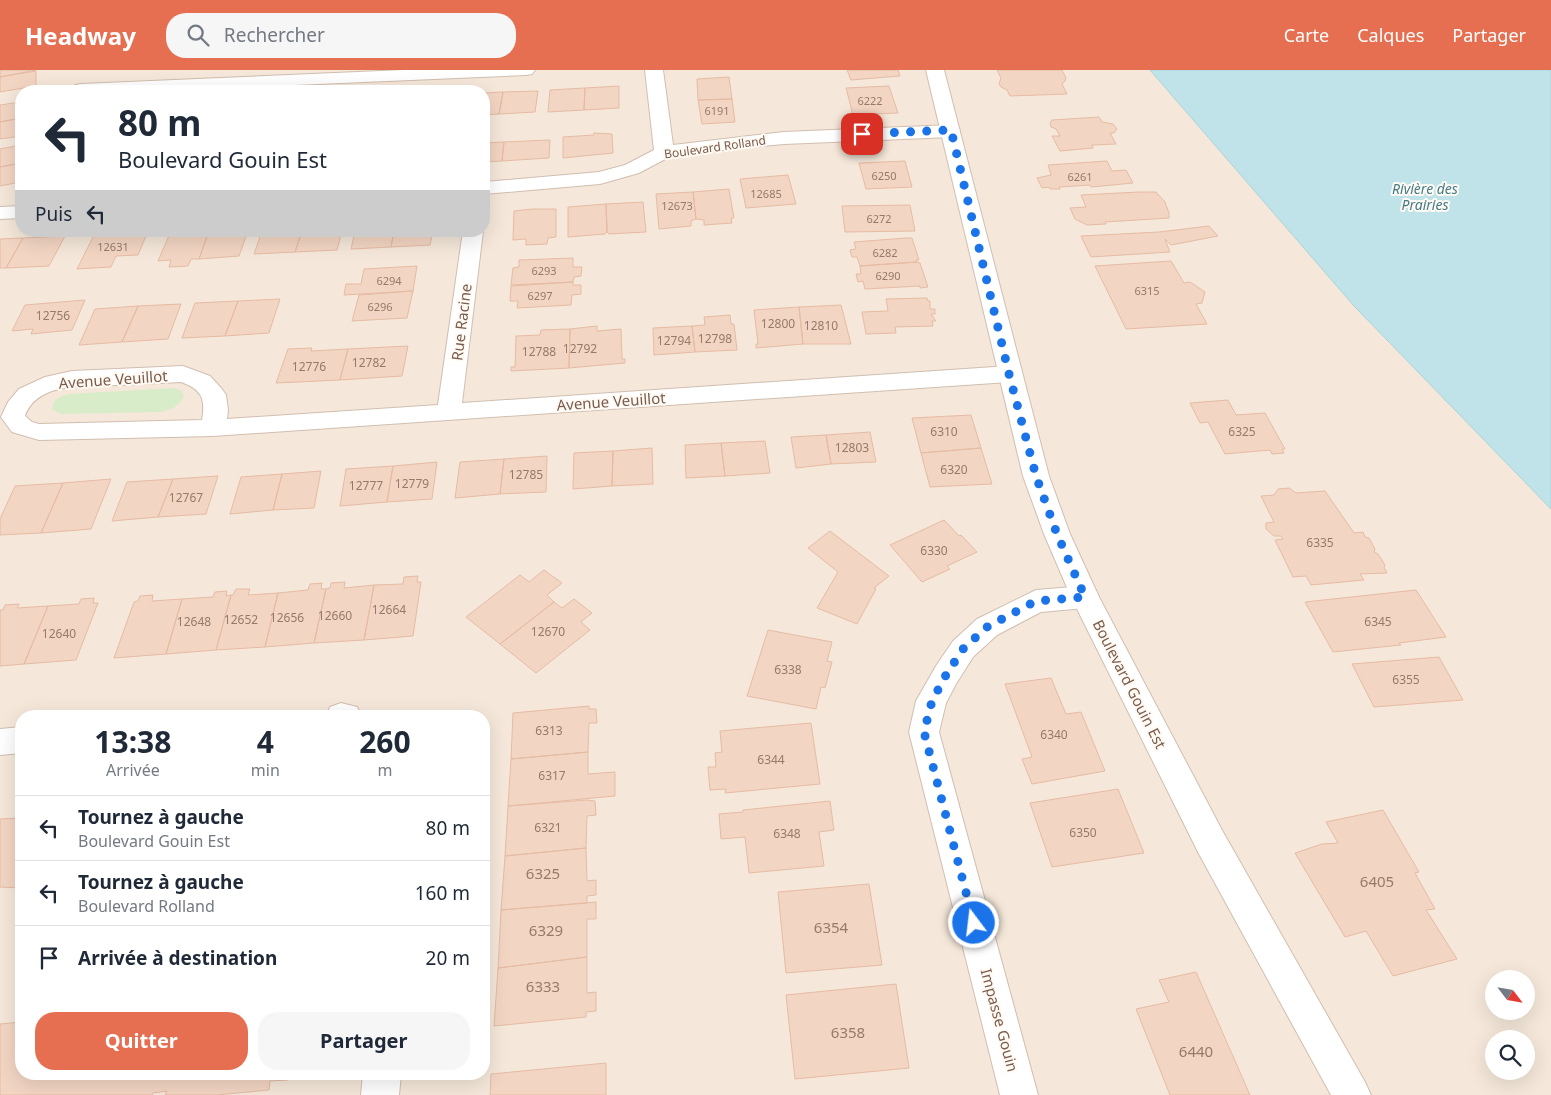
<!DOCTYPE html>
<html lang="fr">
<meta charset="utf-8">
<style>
:root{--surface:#fff;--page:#f6f6f7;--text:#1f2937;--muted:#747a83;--line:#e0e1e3;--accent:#e76f51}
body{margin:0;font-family:"Noto Sans",sans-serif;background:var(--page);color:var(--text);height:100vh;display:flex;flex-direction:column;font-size:19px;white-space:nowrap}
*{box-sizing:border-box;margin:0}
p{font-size:16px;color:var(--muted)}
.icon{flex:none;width:28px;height:28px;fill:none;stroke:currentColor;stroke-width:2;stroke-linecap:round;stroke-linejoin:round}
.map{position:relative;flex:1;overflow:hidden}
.drawer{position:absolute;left:15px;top:640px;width:475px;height:370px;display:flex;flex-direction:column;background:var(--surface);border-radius:20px;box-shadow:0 5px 20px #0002}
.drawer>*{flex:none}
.banner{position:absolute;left:15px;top:15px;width:475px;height:152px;border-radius:20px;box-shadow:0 5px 20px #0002;background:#fff;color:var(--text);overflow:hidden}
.needle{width:32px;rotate:121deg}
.tools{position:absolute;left:1485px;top:900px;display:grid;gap:10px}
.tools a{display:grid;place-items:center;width:50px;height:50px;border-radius:50%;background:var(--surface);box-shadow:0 5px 20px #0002;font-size:25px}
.pin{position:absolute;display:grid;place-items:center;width:42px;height:42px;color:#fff;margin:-21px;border-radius:10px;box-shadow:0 2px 8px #0006}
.me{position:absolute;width:55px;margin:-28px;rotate:345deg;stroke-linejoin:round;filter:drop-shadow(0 0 4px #0008)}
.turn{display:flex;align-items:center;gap:18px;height:105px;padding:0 20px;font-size:22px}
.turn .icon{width:65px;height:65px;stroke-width:2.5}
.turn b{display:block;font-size:35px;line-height:42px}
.then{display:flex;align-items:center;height:48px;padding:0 20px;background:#0003;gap:10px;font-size:19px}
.eta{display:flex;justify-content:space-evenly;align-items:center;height:85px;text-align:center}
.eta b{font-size:30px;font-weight:700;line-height:35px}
.cta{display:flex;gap:10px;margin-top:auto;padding:10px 20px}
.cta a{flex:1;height:58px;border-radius:20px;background:var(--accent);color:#fff;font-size:20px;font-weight:700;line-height:58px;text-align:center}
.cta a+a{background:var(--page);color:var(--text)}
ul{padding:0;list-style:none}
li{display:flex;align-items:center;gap:15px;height:65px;padding:0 20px;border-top:1px solid var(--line)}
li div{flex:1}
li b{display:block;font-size:19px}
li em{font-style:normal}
header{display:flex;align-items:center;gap:30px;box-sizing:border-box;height:70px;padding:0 25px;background:var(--accent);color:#fff}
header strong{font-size:24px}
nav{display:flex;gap:28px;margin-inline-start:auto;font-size:18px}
.search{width:350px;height:45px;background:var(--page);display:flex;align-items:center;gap:12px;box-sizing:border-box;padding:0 18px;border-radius:20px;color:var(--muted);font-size:19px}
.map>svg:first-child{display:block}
</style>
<header>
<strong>Headway</strong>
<div class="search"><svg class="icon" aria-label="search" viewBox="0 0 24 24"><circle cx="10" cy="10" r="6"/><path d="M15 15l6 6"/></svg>Rechercher</div>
<nav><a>Carte</a><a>Calques</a><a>Partager</a></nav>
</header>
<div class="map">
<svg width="1551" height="1025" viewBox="0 0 1551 1025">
<rect width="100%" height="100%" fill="#fdf6ec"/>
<path fill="#f5e8da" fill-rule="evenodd" d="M0,0H1150L1354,236L1551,439V1025H0ZM21,21H484V161H21ZM21,646H484V1004H21ZM1494,909H1526V941H1494ZM1494,969H1526V1001H1494Z"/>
<path fill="#d8ecc9" d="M174,318L182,321L184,328L174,338L161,342L62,344L52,340C52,330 60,326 69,324Z"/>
<path fill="#bfe3e8" stroke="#a5d3da" d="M1150,0H1551V439L1354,236Z"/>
<path fill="#f3d5c3" stroke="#e6bba3" d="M0,0H36L0,7Z
M847,0H898L900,6L851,10Z
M997,0H1062L1066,8L1065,11L1062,14L1067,24L1010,26L1007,20L1001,17L999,14L1001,8Z
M36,1V16L0,22V7Z
M729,7L732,29L698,30L697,9Z
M619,16V38L584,40L585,18Z
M889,16L898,43L853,45L846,18Z
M585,18L584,40L548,42L550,20Z
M538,21L535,42L499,44L503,22Z
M503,22L499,44L484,45V23Z
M732,29L735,52L702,54L698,30Z
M21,32V48L0,52V35Z
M1099,47L1102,52L1113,54L1117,59L1114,63H1110L1116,74L1092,75L1093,78L1060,81L1052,66H1060L1056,59L1051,57L1050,53L1052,50Z
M21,48V66L0,69V52Z
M594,63L612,64L613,83L563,88V67L594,65Z
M550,70L549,88L502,91L504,72Z
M504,72L502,91L484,92V73Z
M21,75V93L0,97V79Z
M905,91L912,117L866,119L859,93Z
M1107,91L1112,101L1126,100L1133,113L1091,117L1090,115L1059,117L1060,119H1050L1049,117L1042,118L1037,108L1051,105L1048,95Z
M21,93V112L0,116V97Z
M788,105L796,134L746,138L740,109Z
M729,119L734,148H731L732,153L704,155V150L696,149L693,122Z
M693,122L696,149L691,151V156L659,159L656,124Z
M1139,122H1156L1165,132L1169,143V148L1105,152L1106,154L1087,155L1075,149L1070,138L1086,137L1081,125Z
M643,132L646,162L609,164L607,162L606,134Z
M606,134L607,162L605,164L568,167V137Z
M910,135L915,161L845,162L842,136Z
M532,139H556V167L548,168L547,174L526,175V169L513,170L514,141Z
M1209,156L1218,166L1171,175L1165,169L1170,182L1091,187L1081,166L1159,162Z
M148,161L138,185L116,186L111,197L77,199L94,165Z
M171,161H209L199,189H191L188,196L169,197L171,190L158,191Z
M209,161H248L239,186L199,189Z
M262,161H302L295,182L254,184Z
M302,161H342L337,180L295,182Z
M355,161H394L391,177L351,179Z
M433,161L430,175L391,177L394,161Z
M65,166L49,196L6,198L23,168Z
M23,168L6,198H0V169Z
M906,168H912L919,190H916L917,192L860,196L857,187H852L850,180L856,179L854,172Z
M573,188V197H582L581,206L574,207L573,212L511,215L513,198L519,197V190Z
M1171,191L1184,213L1190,212L1205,222L1202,233L1196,234L1207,254L1126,259L1095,196Z
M917,192L920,193L928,217L920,218V216L865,219L863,211L858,212L856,204H861L860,196Z
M417,196L413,221L344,225L346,214H361L364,199Z
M573,212V215H581V224L572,225L571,235L517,238L518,231H510L511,216Z
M413,221L407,248L352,251L359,225Z
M927,228L928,231H930V239H935V244H931L936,251H932L933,256L895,257L896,263L866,264L862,242L888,241L886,229Z
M280,229L269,263L225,266L238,231Z
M85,230L72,260L31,264L33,259L12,261L25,235Z
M238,231L225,266L182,268L195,233Z
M181,234L168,269L122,272L138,236Z
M841,235L851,274H803L799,237Z
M138,236L122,272L79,275L95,239Z
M799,237L803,274L756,278V274H758L754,240Z
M730,245L731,254H734L737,280L695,282L692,256L705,255L704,247Z
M597,256V261L621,259L622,289H625V293L569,298L570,259Z
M692,256L695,282L654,285L653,258Z
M570,259L569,298L511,301V297H515L516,266L540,265L541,260Z
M408,276L402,306L340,310L348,279Z
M312,278L311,281L348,279L340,310L276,313L288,279Z
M1228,330L1236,345L1265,343L1285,379H1282L1284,383L1272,384L1270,380L1225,384L1208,352L1200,353L1190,333Z
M971,345L981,378L921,383L912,348Z
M870,362L876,392L831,394L826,365Z
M826,365L831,394L796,398L791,367Z
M765,371L770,403L725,406L721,373Z
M721,373L725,406L686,408L685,375Z
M652,378L653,414L612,416L613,381Z
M981,378L992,414L930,417L921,383Z
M613,381L612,416L573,419L574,383Z
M547,386L546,422L500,424L504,389Z
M504,389L500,424L455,428L460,392Z
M437,392L432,429L387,432L393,396Z
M393,396L387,432L340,436L346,399Z
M321,401L314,438L273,440L282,404Z
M282,404L273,440L230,444L241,407Z
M218,406L206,444L158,447L173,409Z
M111,409L91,459L41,463L63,413Z
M173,409L158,447L112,451L127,412Z
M63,413L41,463L0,465V449L15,416Z
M1289,418L1296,423L1325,421L1354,463L1363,462L1365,467L1369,468L1375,479L1374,482L1378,484L1385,495L1384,497L1387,503L1360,504L1364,510L1311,515L1306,506L1293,507L1275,470L1283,469L1281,466H1274L1266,459V453L1274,452L1261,426L1274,425L1278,419Z
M944,450L959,466L961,465L977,482L947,496L950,499L922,512L890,475Z
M830,461L889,506L874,518L876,519L857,554L817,538L838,502L808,478Z
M544,500L562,513L547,525L554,532L500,574L466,547L520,505L529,512Z
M418,506L417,512H421L413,566L364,570L374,515L403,514L404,507Z
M345,512L344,518L374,515L364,570L314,573L326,519L330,518L331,513Z
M322,513L321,519H326L314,573L265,577L278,523L308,520L310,514Z
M236,519H250L248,525L278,523L265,577L216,580L231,525H233Z
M1416,520L1446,567L1399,573L1401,575L1333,582L1305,532Z
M227,521L226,526L231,525L216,580L166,584L182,529L213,527L215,522Z
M153,525L152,531L182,529L166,584L114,588L134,532L138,531L140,526Z
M94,528L93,533H98L76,590L24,594L48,536L79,534L81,529Z
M574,529L592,543L581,552L590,560L536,603L500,574L554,532L562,538Z
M19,534L17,538L48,536L24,594L0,596V540H3L5,535Z
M768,560L832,572L827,591L832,592L825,618L821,617L816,639L747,626Z
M1439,587L1463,630L1374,637L1352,594Z
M1051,608L1066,644L1081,642L1105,701L1032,714L1022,689L1032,687L1005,614Z
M589,636V639H596L597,653H589L588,682L511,689L513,643Z
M811,653L820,714L725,723L726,719L710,720L708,697H716L715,683L722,682L720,661Z
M588,682V704L615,702V726L508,736L511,689Z
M1118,719L1144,783L1052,797L1030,733Z
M587,730L595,731L596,745L587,746L586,778L505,786L508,736Z
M830,731L834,760L819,762L824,796L749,803L745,767L721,769L719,744L743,742V740Z
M1383,740L1419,802L1415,803L1435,839L1426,840L1457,889L1393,906L1366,861L1345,867L1295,783L1322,774L1338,773L1326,752Z
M21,746V818L0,817V749L20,748Z
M586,778L587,811L596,810V825L587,826V833L501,840L505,786Z
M869,814L882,895L786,903L778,822Z
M596,832V849H587V887L498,898L501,840Z
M587,887V923L596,922V941L586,942V947L494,956L498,898Z
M1196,902L1250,1025H1170L1136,939L1169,932L1159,910Z
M896,914L909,998L795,1009L786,925Z
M21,952V1004H289L288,1010L270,1011L269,1020L217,1025H165L167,1021L153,1023L152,1025H0V954Z
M606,993V1025H490L491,1004Z"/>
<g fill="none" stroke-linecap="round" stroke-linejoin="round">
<defs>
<path id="minor" d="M404,0H535L532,4L526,5L152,21H74L72,19L75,15L81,14Z
M645,0H663L673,75L784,62L951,55L958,57L960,61L958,65L951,67L784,74L739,78L669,87L639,103L600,114L484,124V112L599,102L625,95L654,80Z
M21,136V148L0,149V137Z
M463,161H483L462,333L1009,296L1017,299L1021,304L1017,309L1009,312L213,366L39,370L12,362L1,347L8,332L19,319L45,307L72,301L183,296L210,306L222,319L226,325L228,340L227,349L438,335ZM181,312C201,319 206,328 202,350L39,354L32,352L25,346C37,311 89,316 119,315C139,314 160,313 181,312Z
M1085,516L1095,519L1099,527L1095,535L1085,538L1041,542L997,565L973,587L956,614L946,633L939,662L1038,1025H1000L909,662L916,631L936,596L953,571L977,549L1036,520Z
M341,633L357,637L361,646H326L330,637Z
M21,657V683L0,685V659Z
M363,1004H401L399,1025H361Z"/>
<path id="tertiary" d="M926,0H944L1049,406L1070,464L1099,527L1223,762L1365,1012L1371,1025H1331L1199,784L1071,527L1044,464L1023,406Z"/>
</defs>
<use href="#minor" stroke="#d1beb0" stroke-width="2"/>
<use href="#tertiary" stroke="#d1beb0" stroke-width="2"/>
<use href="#minor" fill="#fff" fill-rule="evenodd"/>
<use href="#tertiary" fill="#fff" fill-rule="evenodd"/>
</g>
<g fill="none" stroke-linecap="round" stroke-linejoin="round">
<path stroke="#1a73e8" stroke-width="9" stroke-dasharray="0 16.2" d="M862,64L951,60L1009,304L1036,406L1057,464L1085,527L1036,531L987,557L963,579L946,605L932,631L924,662L974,853"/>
</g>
<g text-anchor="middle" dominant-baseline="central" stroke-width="4" stroke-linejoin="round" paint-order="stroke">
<g font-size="11" fill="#987a6a">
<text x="870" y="30">6222</text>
<text x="717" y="40">6191</text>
<text x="884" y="105">6250</text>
<text x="1080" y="106">6261</text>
<text x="766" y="123">12685</text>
<text x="677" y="135">12673</text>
<text x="879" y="148">6272</text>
<text x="113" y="176">12631</text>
<text x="885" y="182">6282</text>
<text x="544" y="200">6293</text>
<text x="888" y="205">6290</text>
<text x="389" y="210">6294</text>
<text x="1147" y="220">6315</text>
<text x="540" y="225">6297</text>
<text x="380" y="236">6296</text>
</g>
<g font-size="12" fill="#7a5c4d" stroke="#fffaf3">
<text transform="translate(715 77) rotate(-8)">Boulevard Rolland</text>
</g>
<g font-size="12" fill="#987a6a">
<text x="53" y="245">12756</text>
<text x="778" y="253">12800</text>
<text x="821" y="255">12810</text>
<text x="715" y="268">12798</text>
<text x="674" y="270">12794</text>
<text x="580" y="278">12792</text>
<text x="539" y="281">12788</text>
<text x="369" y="292">12782</text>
<text x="309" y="296">12776</text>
<text x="944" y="361">6310</text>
<text x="1242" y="361">6325</text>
<text x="852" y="377">12803</text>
<text x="954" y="399">6320</text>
<text x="526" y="404">12785</text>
<text x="412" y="413">12779</text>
<text x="366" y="415">12777</text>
<text x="186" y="427">12767</text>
<text x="1320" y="472">6335</text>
<text x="934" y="480">6330</text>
<text x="389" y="539">12664</text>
<text x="335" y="545">12660</text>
<text x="287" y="547">12656</text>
<text x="241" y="549">12652</text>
<text x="194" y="551">12648</text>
<text x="1378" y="551">6345</text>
<text x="548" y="561">12670</text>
<text x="59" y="563">12640</text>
<text x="788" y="599">6338</text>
<text x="1406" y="609">6355</text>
<text x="549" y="660">6313</text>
<text x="1054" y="664">6340</text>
<text x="771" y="689">6344</text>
<text x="552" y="705">6317</text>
<text x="548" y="757">6321</text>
<text x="1083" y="762">6350</text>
<text x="787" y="763">6348</text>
</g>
<g font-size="14" font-style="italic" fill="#437c86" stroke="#fffaf3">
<text x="1425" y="118">Rivière des<tspan x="1425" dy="16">Prairies</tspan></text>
</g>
<g font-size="15" fill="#7a5c4d" stroke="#fffaf3">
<text transform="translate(461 252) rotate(-83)">Rue Racine</text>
<text transform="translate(113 309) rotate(-4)">Avenue Veuillot</text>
<text transform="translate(611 331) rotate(-4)">Avenue Veuillot</text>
<text transform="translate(1130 614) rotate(63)">Boulevard Gouin Est</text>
<text transform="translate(1000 950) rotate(75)">Impasse Gouin</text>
</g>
<g font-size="15" fill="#987a6a">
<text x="543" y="803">6325</text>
<text x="1377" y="811">6405</text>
<text x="831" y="857">6354</text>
<text x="546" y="860">6329</text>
<text x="543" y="916">6333</text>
<text x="848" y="962">6358</text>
<text x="1196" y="981">6440</text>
</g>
</g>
</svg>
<div class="tools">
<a><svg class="needle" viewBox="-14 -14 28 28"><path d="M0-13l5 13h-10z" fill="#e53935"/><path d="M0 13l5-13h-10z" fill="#747a83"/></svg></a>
<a><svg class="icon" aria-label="search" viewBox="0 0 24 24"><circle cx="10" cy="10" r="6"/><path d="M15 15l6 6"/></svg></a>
</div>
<div class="pin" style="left:862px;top:64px;background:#d93025"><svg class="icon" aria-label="arrive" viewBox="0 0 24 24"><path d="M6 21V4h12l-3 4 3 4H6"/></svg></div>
<svg class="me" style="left:974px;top:853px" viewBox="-20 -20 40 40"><circle r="17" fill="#1a73e8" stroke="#fff" stroke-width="3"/><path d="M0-11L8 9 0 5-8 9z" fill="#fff"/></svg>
<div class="banner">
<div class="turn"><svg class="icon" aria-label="left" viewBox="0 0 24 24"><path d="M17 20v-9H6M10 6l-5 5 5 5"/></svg><div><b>80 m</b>Boulevard Gouin Est</div></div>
<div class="then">Puis<svg class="icon" aria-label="left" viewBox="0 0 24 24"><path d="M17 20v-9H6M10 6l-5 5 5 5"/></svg></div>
</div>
<section class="drawer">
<div class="eta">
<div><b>13:38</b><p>Arrivée</p></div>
<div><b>4</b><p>min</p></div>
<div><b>260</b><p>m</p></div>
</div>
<ul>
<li><svg class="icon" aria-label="left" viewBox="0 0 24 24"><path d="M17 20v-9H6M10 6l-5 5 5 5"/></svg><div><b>Tournez à gauche</b><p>Boulevard Gouin Est</p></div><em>80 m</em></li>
<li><svg class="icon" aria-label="left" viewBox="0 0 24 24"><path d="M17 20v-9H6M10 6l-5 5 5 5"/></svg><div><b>Tournez à gauche</b><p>Boulevard Rolland</p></div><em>160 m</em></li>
<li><svg class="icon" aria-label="arrive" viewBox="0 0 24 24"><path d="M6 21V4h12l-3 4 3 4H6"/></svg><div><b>Arrivée à destination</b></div><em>20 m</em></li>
</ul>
<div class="cta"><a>Quitter</a><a>Partager</a></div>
</section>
</div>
